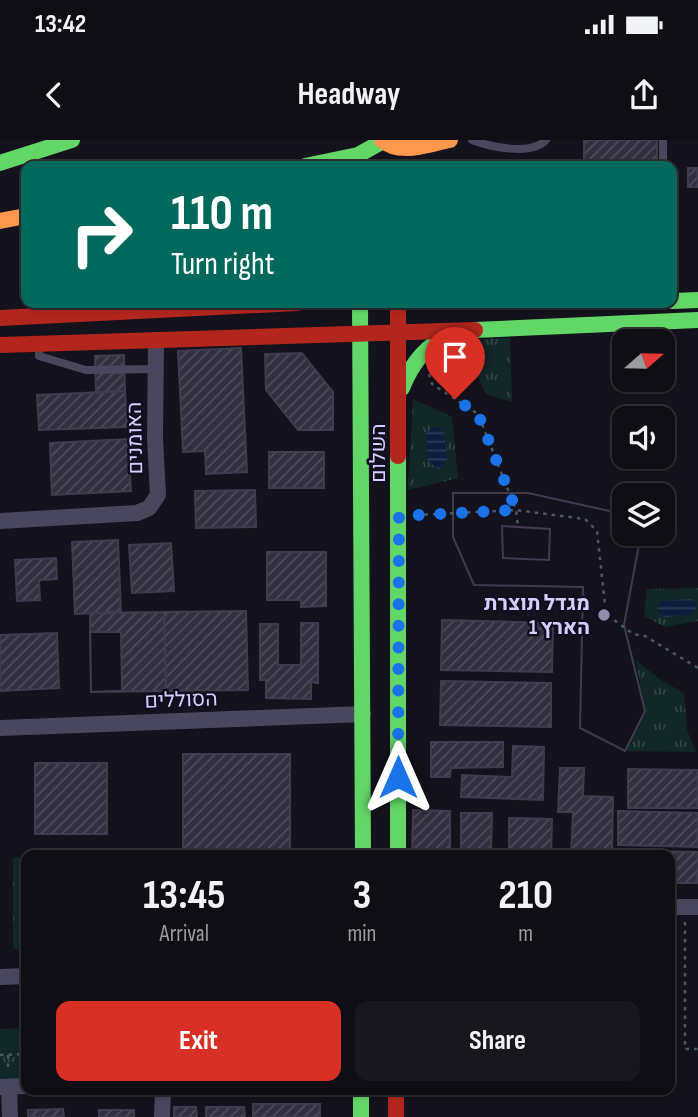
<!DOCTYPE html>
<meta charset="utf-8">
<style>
:root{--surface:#0f0e15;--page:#18171e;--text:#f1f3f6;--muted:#9b9ca0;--line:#2f2e34;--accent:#d93025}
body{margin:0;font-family:"Sofia Sans Condensed",Heebo,sans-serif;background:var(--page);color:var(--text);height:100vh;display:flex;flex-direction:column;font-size:26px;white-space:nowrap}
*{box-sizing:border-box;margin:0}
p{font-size:23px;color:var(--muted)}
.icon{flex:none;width:38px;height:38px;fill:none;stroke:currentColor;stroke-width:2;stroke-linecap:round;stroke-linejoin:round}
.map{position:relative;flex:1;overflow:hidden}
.side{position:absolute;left:21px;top:710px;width:654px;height:245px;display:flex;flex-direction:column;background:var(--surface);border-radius:14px;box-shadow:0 2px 5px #0004,0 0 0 2px var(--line)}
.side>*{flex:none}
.banner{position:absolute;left:21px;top:21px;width:656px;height:147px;border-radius:14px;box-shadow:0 2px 5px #0004,0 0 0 2px var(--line);background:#00695c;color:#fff;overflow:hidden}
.needle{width:46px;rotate:70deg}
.buttons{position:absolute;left:612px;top:189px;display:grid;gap:14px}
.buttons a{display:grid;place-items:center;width:63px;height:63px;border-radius:14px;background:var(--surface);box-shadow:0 2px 5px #0004,0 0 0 2px var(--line);font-size:35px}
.pin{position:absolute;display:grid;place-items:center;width:60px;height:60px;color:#fff;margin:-72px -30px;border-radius:50% 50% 50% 0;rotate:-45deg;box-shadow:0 0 7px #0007}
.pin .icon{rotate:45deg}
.me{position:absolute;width:77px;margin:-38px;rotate:0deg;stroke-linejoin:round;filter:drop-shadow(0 0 5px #0008)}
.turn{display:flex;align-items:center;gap:24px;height:147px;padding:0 35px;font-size:32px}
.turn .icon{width:91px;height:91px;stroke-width:2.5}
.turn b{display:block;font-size:49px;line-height:60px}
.eta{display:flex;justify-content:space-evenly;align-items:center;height:119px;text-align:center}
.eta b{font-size:42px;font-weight:700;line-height:49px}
.cta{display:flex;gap:14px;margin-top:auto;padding:14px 35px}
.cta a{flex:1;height:80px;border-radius:14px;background:var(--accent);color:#fff;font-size:28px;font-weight:700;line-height:80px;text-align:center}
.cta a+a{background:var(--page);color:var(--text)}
.status{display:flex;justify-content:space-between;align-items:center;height:49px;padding:0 35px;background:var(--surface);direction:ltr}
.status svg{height:19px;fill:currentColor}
header{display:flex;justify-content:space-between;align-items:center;height:91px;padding:0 35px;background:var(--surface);font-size:32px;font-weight:700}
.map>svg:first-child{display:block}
</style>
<div class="status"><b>13:42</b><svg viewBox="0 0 49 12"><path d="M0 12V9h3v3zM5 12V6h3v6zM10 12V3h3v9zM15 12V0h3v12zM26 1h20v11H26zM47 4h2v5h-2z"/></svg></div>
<header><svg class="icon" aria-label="back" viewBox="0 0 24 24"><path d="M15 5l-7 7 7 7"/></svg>Headway<svg class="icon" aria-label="share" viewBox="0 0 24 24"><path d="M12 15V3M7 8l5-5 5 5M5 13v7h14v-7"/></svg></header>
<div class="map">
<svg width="698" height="977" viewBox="0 0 698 977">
<defs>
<pattern id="park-tufts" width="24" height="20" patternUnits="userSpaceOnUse" patternTransform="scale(1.75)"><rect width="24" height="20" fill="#112728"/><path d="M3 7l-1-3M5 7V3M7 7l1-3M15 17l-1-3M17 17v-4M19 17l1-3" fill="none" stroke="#334548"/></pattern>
<pattern id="water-rules" width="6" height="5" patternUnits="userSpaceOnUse" patternTransform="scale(1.75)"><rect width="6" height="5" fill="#0e1d3d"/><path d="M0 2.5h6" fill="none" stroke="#303d5a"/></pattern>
<pattern id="building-hatch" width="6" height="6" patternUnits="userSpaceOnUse" patternTransform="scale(1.75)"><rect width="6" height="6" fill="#32303e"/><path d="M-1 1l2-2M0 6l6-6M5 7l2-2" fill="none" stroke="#4f4d5b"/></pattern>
</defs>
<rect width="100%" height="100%" fill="#14121c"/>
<path fill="url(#park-tufts)" d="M510,198L512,262L486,254L471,224L439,232L432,226L464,200Z
M413,259L452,277L458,338L408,350Z
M698,448V481L665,487L644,476L647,449Z
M636,520L661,540L684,553L687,590L696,612L625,611L645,571Z
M13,717L26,718V809H13Z
M26,888V941L0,942V889Z"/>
<path fill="url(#water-rules)" d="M435,286L444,291L447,320L438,329L428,321L426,293Z
M692,459L697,468L691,475L664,477L657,470L661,461Z"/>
<path fill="url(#building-hatch)" stroke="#403c50" stroke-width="2" fill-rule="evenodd" d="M584,0H657V26H584Z
M688,28H698V47H688Z
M241,208L247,332L206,334L205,311L183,312L178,211Z
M302,213L333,252V290H298L266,250L265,214Z
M124,215L125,251L96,253L95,216Z
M125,251L127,287L39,290L37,255Z
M128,299L131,351L52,355L50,303Z
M269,312H324V348H269Z
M255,350L256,387L196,388L195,351Z
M453,353H528L614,372L625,380V394H641L624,485L645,571L625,611L580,588L583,447L474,445L453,397ZM502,386L550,389L549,420L503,418Z
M453,353H528L614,372L625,380V394H641L624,485L645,571L625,611L580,588L583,447L474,445L453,397Z
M502,386L550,389L549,420L503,418Z
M118,400L121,472L75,474L72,402Z
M171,403L174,451L132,453L129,405Z
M267,412H326V466L301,467V460H267Z
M56,418L57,439L39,440L40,460L17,461L15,420Z
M246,471L248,550L166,551L164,472Z
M164,472L166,551L91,552L90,473Z
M442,480L553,483L552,532L441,530Z
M301,483H318V543L311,542V559L266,558V540H260V484H278V525H301Z
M90,492H121L122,551L91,552Z
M57,493L59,548L0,551V495Z
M441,541L551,543V587L440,585Z
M431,602H503V627L451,628L450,637H431Z
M513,606L544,607L543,660L461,657L462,635L512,637Z
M183,614H290V716H183Z
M35,623H107V694H35Z
M560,628H584L583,656L613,657L612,716H571L573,672H558Z
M628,629L698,630V668H628Z
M413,670L450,671V716H412Z
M618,671L698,673V707L618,705Z
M461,673H492L491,716H461Z
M509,678L552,679L551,716H509Z
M616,711L698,712V743H670V716H615Z
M253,964H320V977H253Z
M174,967H196L197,977H174Z
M206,967H244L245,977H206Z
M63,969L64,977H28V970Z
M99,970H134V977H99Z"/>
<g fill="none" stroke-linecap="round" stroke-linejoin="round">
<path stroke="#4b5967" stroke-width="2.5" stroke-dasharray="3.5 5" stroke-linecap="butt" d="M429,234L432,244L478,274L516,370L518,387
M416,375L516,370L585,379L597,391L606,474L633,494L645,496L698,528
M685,782V909H698
M0,915L26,914
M8,915V929"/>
<path stroke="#49475d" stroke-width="8" d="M472,0C490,7 531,16 546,0
M663,0V26
M39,206V216L86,230L155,229"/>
<path stroke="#49475d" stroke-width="16" d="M0,381L137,373L149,368L158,355L155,298L156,200
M0,588L363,574
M670,767H698
M0,837L26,836
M0,947L26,946
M9,947L10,977
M162,977L163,950"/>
<path stroke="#63d668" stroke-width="16" d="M0,23L72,0
M305,26L358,15L385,0
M672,161L698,160
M360,163L363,716
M475,190L698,180
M402,248C412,223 426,205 451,194
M398,316V716
M361,950V977"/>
<path stroke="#ff974d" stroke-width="16" d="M382,0C400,16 428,4 450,0
M0,81L26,76"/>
<path stroke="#b3261e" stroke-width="16" d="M398,163V316
M0,178L297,163
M0,205L475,190
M396,950V977"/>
</g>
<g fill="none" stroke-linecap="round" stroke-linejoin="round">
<path stroke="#1a73e8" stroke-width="12" stroke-dasharray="0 21.6" d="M398,637L399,376L516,370L478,274L455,259"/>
</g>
<circle fill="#918caf" stroke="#110e20" stroke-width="2.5" cx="604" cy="475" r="7"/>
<g text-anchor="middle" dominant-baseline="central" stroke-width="5" stroke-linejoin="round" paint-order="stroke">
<g font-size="21" fill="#d5cefe" stroke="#110e20">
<text transform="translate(135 298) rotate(-91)">האומנים</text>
<text transform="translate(378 313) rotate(-90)">השלום</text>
<text transform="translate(181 560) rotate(-2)">הסוללים</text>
</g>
<g font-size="21" font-weight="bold" fill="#d5cefe" stroke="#110e20" text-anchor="end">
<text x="590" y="463">מגדל תוצרת<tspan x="590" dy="24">הארץ 1</tspan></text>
</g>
</g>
</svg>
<div class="buttons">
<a><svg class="needle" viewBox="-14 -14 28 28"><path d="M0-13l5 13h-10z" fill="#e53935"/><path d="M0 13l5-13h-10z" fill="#9b9ca0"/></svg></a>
<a><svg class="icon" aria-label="sound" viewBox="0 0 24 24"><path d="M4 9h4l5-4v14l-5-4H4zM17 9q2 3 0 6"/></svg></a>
<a><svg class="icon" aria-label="layers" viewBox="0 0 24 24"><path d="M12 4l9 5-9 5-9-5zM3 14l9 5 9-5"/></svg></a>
</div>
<div class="pin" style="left:455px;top:259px;background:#d93025"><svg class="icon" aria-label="arrive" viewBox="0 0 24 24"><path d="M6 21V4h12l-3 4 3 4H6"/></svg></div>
<svg class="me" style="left:398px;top:637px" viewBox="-20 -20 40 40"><path d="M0-17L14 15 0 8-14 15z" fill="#1a73e8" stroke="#fff" stroke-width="4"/></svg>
<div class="banner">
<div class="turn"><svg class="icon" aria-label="right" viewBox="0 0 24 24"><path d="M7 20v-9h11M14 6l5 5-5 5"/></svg><div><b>110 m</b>Turn right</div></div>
</div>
<section class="side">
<div class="eta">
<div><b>13:45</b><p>Arrival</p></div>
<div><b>3</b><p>min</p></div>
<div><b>210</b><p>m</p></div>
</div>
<div class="cta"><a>Exit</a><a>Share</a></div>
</section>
</div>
